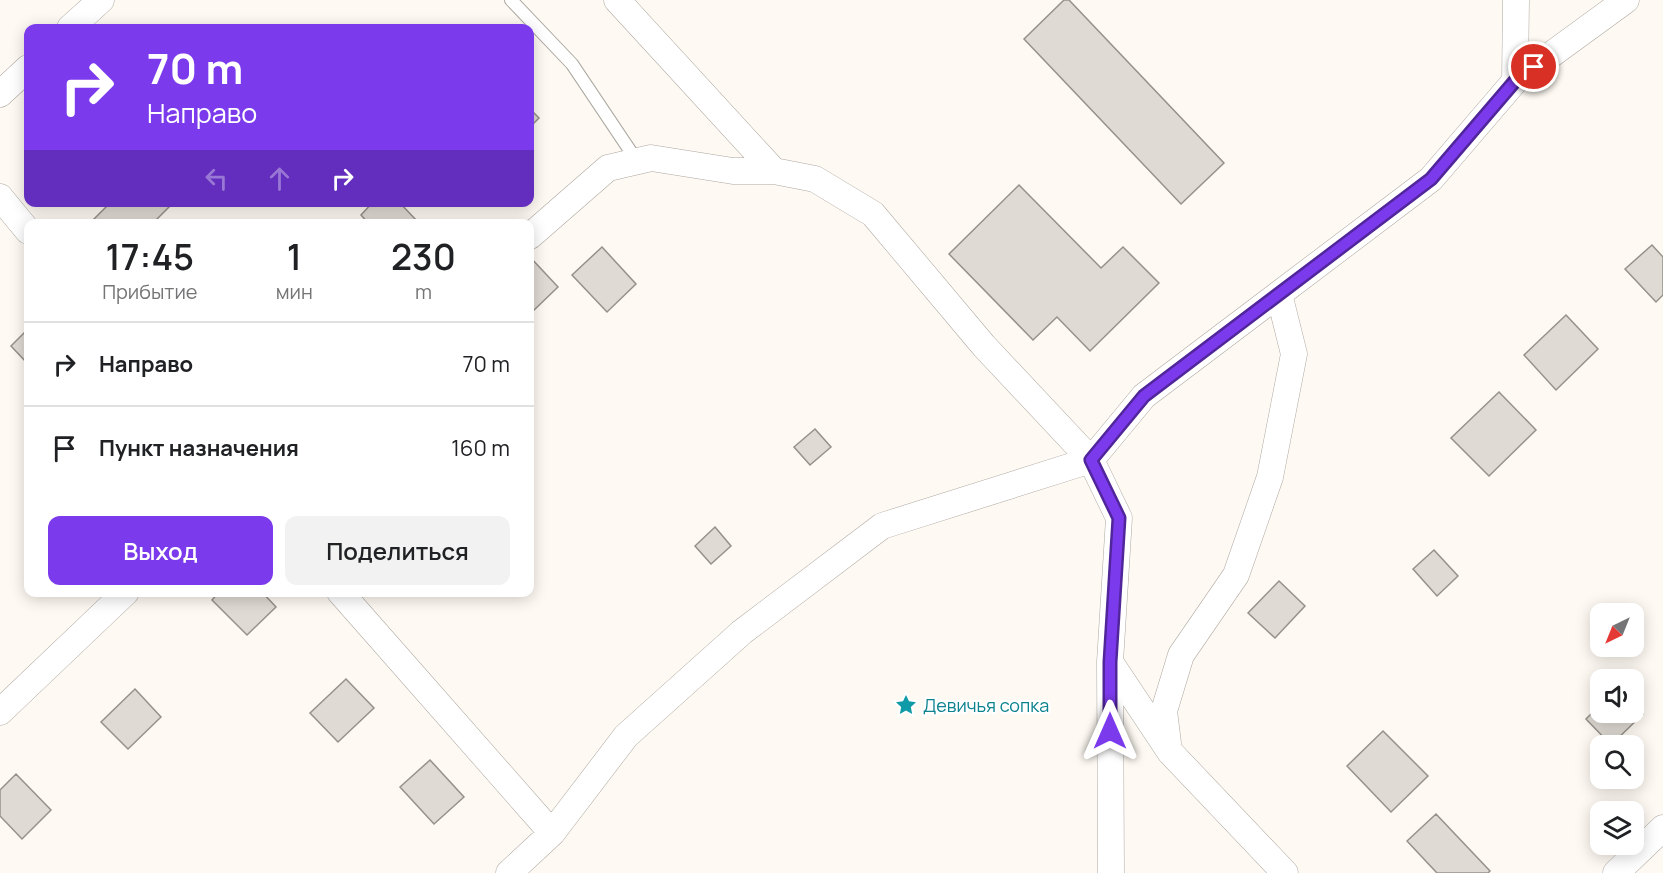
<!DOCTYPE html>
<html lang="ru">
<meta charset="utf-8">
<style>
:root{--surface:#fff;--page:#f2f2f2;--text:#202124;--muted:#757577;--line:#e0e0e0;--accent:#7c3aed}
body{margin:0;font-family:Manrope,sans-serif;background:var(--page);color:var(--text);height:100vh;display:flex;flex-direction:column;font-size:22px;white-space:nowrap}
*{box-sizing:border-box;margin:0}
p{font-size:20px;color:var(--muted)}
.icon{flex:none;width:33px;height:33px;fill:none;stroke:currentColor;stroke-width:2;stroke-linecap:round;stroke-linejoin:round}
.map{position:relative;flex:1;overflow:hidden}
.sheet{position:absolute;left:24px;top:219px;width:510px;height:378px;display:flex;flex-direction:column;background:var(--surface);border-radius:12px;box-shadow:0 3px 15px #0003}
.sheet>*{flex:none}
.hud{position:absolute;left:24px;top:24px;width:510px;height:183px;border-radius:12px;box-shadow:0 3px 15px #0003;background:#7c3aed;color:#fff;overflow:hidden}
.needle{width:39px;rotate:223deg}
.tools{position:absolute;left:1590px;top:603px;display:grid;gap:12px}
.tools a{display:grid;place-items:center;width:54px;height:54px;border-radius:12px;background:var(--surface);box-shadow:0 3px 15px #0003;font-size:30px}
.pin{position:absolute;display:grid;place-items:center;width:51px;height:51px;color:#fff;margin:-26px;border:3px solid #fff;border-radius:50%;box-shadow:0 2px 6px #0007}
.me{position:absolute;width:66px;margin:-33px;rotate:0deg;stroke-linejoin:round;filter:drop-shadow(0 0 4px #0008)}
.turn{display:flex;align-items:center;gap:21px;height:126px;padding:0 24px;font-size:27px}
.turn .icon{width:78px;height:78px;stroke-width:2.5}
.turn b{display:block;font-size:42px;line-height:51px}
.lanes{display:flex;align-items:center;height:57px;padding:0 24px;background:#0003;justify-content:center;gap:30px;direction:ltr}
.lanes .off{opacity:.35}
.eta{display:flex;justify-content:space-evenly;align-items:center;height:102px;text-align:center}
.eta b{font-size:36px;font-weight:600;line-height:42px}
.primary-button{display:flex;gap:12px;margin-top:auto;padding:12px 24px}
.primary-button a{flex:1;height:69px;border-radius:12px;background:var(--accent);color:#fff;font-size:24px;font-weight:600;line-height:69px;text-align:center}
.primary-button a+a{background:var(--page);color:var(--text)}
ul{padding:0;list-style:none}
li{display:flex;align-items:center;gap:18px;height:84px;padding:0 24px;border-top:2px solid var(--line)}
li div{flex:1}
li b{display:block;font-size:22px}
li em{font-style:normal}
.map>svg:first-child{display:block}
</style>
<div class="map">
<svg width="1663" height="873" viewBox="0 0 1663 873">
<rect width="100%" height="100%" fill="#fef9f2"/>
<path fill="#dfdad3" stroke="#96918a" stroke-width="1.5" d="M1064,0H1069L1224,163L1181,204L1024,39Z
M530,109L539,118L530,127Z
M1019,185L1101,268L1123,247L1159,283L1090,351L1057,317L1033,340L949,254Z
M111,202H174L152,224H93L91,222Z
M373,202H399L418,222L369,224L361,215Z
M1652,245L1663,257V295L1656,302L1625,269Z
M602,247L636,284L607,312L572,275Z
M530,257L558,287L532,312L530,310Z
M1566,315L1598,349L1556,390L1524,355Z
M28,329V364L11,346Z
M1499,392L1536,430L1489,476L1451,438Z
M815,429L831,447L810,465L794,447Z
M715,527L731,546L711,564L695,546Z
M1434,550L1458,576L1437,596L1413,569Z
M1279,581L1305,606L1275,638L1248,613Z
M219,592H262L276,607L247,635L212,600Z
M346,679L374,708L338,742L310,713Z
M135,689L161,717L128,749L101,722Z
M1634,704L1643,714L1611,745L1586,719L1600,705V712H1634Z
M1383,731L1428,776L1391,812L1347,766Z
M430,760L464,797L434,824L400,787Z
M16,774L51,810L22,839L0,816V790Z
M1436,814L1490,871L1488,873H1437L1407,841Z"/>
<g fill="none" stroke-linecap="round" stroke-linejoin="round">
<defs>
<path id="lane" d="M511,0L572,64L637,161"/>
<path id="street" d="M617,0L774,171L815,179L873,214L984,346L1091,460L1119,518L1110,662L1170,752L1285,873
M70,28L101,0
M1515,81L1626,0
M0,94L28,68
M0,197L28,231
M530,236L608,168L651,158L733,171H774
M340,592L552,833
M1110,662L1111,873
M0,712L126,592
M1168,743L1164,711L1181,655L1236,575L1270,477L1294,354L1279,294
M509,873L552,833L626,736L742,632L882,526L1091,460L1144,396L1431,179L1515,81L1516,0
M1616,873L1663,828"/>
</defs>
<use href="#lane" stroke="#ada8a1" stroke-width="14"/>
<use href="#street" stroke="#ada8a1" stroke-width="27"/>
<use href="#lane" stroke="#fff" stroke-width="12"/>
<use href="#street" stroke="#fff" stroke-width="26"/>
</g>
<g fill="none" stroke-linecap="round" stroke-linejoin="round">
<defs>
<path id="route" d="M1110,731V662L1119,518L1091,460L1144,396L1431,179L1515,81L1534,67"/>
</defs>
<use href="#route" stroke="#51269a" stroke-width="15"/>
<use href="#route" stroke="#7c3aed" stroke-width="10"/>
</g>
<defs>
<symbol id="sight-bare" viewBox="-9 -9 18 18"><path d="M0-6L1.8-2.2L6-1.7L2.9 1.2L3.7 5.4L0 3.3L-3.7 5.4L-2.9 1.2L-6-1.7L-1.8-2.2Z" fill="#0f9aa8" stroke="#fff" stroke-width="2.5" paint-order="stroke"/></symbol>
</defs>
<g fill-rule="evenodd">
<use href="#sight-bare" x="891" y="690" width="30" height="30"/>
</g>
<g text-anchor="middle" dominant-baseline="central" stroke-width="4.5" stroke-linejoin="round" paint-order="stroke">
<g font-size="18" fill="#0d838f" stroke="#fff" text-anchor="start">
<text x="923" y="705">Девичья сопка</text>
</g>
</g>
</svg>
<div class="tools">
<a><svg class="needle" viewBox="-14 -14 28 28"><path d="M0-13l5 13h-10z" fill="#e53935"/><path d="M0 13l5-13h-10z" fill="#757577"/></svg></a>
<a><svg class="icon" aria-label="sound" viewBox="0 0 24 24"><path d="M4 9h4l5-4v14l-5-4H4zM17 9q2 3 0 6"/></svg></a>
<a><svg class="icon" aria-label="search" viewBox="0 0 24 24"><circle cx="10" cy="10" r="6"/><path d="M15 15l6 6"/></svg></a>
<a><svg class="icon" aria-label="layers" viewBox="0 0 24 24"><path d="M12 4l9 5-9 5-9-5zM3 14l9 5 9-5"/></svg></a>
</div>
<div class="pin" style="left:1534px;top:67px;background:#d93025"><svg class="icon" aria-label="arrive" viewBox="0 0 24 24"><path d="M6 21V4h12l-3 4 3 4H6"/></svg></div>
<svg class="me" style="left:1110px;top:731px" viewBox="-20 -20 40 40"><path d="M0-17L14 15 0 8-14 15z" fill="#7c3aed" stroke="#fff" stroke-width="4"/></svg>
<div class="hud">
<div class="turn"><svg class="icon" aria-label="right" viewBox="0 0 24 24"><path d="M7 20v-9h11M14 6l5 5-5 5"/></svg><div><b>70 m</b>Направо</div></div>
<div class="lanes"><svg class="icon off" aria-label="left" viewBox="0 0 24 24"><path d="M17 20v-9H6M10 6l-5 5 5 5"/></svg><svg class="icon off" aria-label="ahead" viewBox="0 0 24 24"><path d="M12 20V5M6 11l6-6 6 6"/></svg><svg class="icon" aria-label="right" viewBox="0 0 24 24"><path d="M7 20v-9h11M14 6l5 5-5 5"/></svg></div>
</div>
<section class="sheet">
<div class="eta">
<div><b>17:45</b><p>Прибытие</p></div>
<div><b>1</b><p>мин</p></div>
<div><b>230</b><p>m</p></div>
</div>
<ul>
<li><svg class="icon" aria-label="right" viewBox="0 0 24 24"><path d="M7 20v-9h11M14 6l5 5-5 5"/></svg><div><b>Направо</b></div><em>70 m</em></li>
<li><svg class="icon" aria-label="arrive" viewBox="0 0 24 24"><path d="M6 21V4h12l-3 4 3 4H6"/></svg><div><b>Пункт назначения</b></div><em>160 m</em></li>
</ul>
<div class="primary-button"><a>Выход</a><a>Поделиться</a></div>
</section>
</div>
